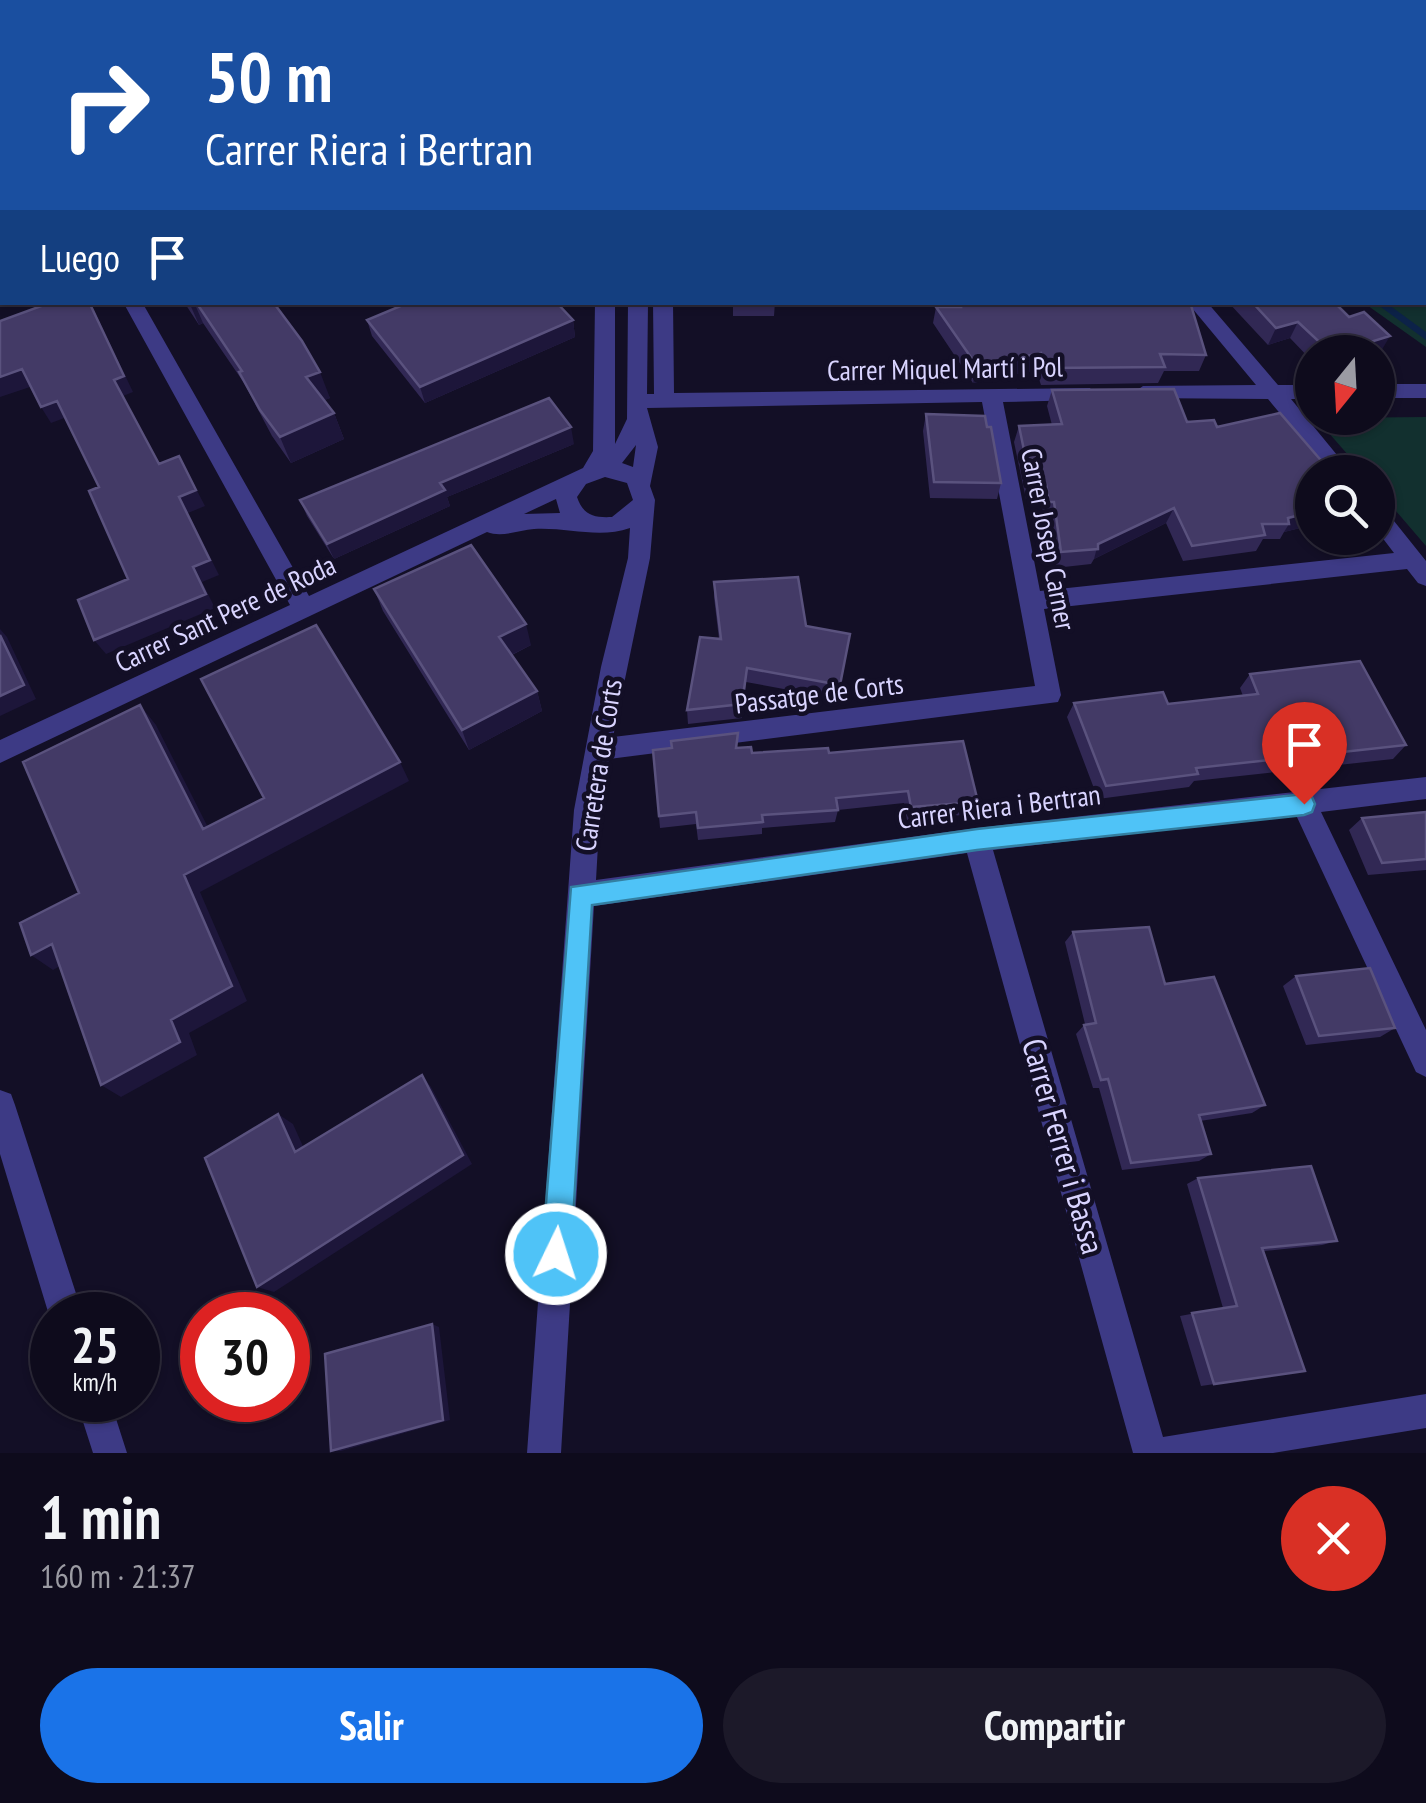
<!DOCTYPE html>
<html lang="es">
<meta charset="utf-8">
<style>
:root{--surface:#0e0b1c;--page:#1c1929;--text:#f1f3f6;--muted:#9b9ba3;--line:#2e2b3b;--accent:#1a73e8}
body{margin:0;font-family:"PT Sans Narrow",sans-serif;background:var(--page);color:var(--text);height:100vh;display:flex;flex-direction:column;font-size:38px;white-space:nowrap}
*{box-sizing:border-box;margin:0}
p{font-size:32px;color:var(--muted)}
.icon{flex:none;width:55px;height:55px;fill:none;stroke:currentColor;stroke-width:2;stroke-linecap:round;stroke-linejoin:round}
.map{position:relative;height:1453px;overflow:hidden}
.sheet{display:flex;flex-direction:column;background:var(--surface);flex:1}
.sheet>*{flex:none}
.banner{position:absolute;left:0px;top:0px;width:1428px;height:305px;box-shadow:0 2px 8px #0004,0 0 0 2px var(--line);background:#1a4fa0;color:#fff;overflow:hidden}
.needle{width:65px;rotate:198deg}
.tools{position:absolute;left:1295px;top:335px;display:grid;gap:20px}
.tools a{display:grid;place-items:center;width:100px;height:100px;border-radius:50%;background:var(--surface);box-shadow:0 2px 8px #0004,0 0 0 2px var(--line);font-size:50px}
.speed{position:absolute;left:30px;top:1292px;display:flex;gap:20px;font-size:50px;font-weight:700;text-align:center}
.speed>*{display:grid;place-content:center;width:130px;height:130px;border-radius:50%;background:var(--surface);box-shadow:0 2px 8px #0004,0 0 0 2px var(--line);line-height:1}
.speed small{font-size:25px;font-weight:400}
.speed .limit{border:15px solid #d22;background:#fff;color:#111}
.pin{position:absolute;display:grid;place-items:center;width:85px;height:85px;color:#fff;margin:-102px -42px;border-radius:50% 50% 50% 0;rotate:-45deg;box-shadow:0 0 10px #0007}
.pin .icon{rotate:45deg}
.me{position:absolute;width:110px;margin:-55px;rotate:4deg;stroke-linejoin:round;filter:drop-shadow(0 0 8px #0008)}
.turn{display:flex;align-items:center;gap:35px;height:210px;padding:0 40px;font-size:45px}
.turn .icon{width:130px;height:130px;stroke-width:2.5}
.turn b{display:block;font-size:70px;line-height:85px}
.then{display:flex;align-items:center;height:95px;padding:0 40px;background:#0003;gap:20px;font-size:38px}
.round{display:grid;place-items:center;flex:none;width:105px;height:105px;border-radius:52px;background:var(--page)}
.summary{display:flex;align-items:center;justify-content:space-between;height:170px;padding:0 40px}
h1{font-size:60px;font-weight:600;line-height:75px}
.primary-button{display:flex;gap:20px;margin-top:auto;padding:20px 40px}
.primary-button a{flex:1;height:115px;border-radius:60px;background:var(--accent);color:#fff;font-size:40px;font-weight:600;line-height:115px;text-align:center}
.primary-button a+a{background:var(--page);color:var(--text)}
.map>svg:first-child{display:block}
</style>
<div class="map">
<svg width="1426" height="1453" viewBox="0 0 1426 1453">
<rect width="100%" height="100%" fill="#130f26"/>
<path fill="#12302f" d="M1426,300V347L1364,303L1425,302Z
M1426,417V546L1378,490V472H1363L1321,424L1324,418Z"/>
<g fill="none" stroke-linecap="round" stroke-linejoin="round">
<path fill="#0c2248" fill-rule="evenodd" d="M0,41H2V46H0Z
M1374,302H1385L1426,332V340Z"/>
<path fill="#3d3a85" fill-rule="evenodd" d="M0,293L2,302L9,303L0,306Z
M123,302H142L309,596L583,468L593,451L595,302H615V444L627,419L628,302H648L647,394H654L653,302H673L674,393L1090,388L1093,393L1083,400L1003,402L1040,591L1394,553L1378,532V509L1386,511L1426,561V586L1418,583L1407,569L1044,609L1061,695L1058,702L609,759L600,810L596,880L977,828L1426,777V799L1321,812L1426,1030V1077L1416,1072L1296,815L993,850L1163,1437L1426,1394V1428L1273,1453H1133L967,853L594,906L561,1453H527L574,810L601,667L628,558L630,528C599,539 567,527 534,529C519,530 502,538 487,532L0,763V740L290,605ZM982,402L1035,686L613,737L650,558L655,500L650,486L658,447L647,408ZM636,445L633,467L622,463ZM605,477L627,483L633,500L612,517C594,518 583,515 577,497L586,484ZM556,499L560,513L524,514Z
M1187,302H1207L1278,385H1312V399H1291L1351,472H1329L1268,399L1136,398L1133,393L1143,386L1256,385Z
M1378,384H1426V398H1378Z
M0,1090L11,1094L15,1105L83,1315H52V1322L49,1315L0,1154Z
M76,1400H110L127,1453H93Z"/>
</g>
<path fill="#312854" d="M184,302H273L330,398L324,400L334,413L344,439L291,463L272,436L244,383L203,323L199,325Z
M733,302H775L774,316H733Z
M955,302H1190L1206,355L1199,371H1164L1158,383L1041,385L1036,370L973,383L933,323L936,307H955Z
M1228,302H1334L1380,353L1312,352V361L1290,338L1268,345Z
M367,320H573L575,337L425,403L372,336Z
M1052,390L1217,427L1312,525L1284,532L1280,539H1263L1256,551L1183,561L1166,523L1094,559L1091,564L1055,568L1048,518H1044L1041,500L1026,499L1014,442L1019,426L1052,425L1047,406Z
M926,414L1001,483L997,499L930,498L923,431Z
M574,444L447,497L450,506L334,559L307,516L300,500Z
M714,582L806,626L850,634L838,699L746,682L742,718L688,724L687,710L719,639L714,597Z
M374,589L531,645L512,655L537,691L542,711L469,750L383,611Z
M1250,674L1406,745L1393,759L1194,781L1189,787L1098,799L1067,717L1074,703L1168,704L1243,696L1240,688Z
M738,748L752,753H829L978,802L973,814L907,820L904,803L838,810L835,822L762,828V834L698,840L696,824L660,828L653,750Z
M1426,812V870L1368,875L1349,830L1362,818Z
M1073,932L1165,984L1265,1105L1252,1113L1200,1121L1211,1154L1199,1161L1122,1170L1099,1088H1093L1076,1034L1085,1024L1065,942Z
M1296,976L1395,1028L1380,1037L1306,1045L1283,986Z
M1198,1178L1337,1241L1322,1245L1264,1251L1305,1371L1201,1386L1180,1316L1223,1308L1187,1184Z"/>
<path fill="#1d163a" d="M2,215V247H0V216Z
M0,255L2,261V275L0,276Z
M89,302L93,308L133,392L123,396L114,380Z
M189,302H194L203,323L199,325Z
M573,320L575,337L425,403L420,387Z
M1298,322L1290,338L1268,345L1276,328Z
M1390,336L1380,353L1378,354V352H1338Z
M1041,353L1036,370L973,383L977,366Z
M22,369L33,386L0,397V377Z
M320,372L330,398L316,404L306,377Z
M57,401L67,417L51,423L41,407Z
M334,413L344,439L291,463L280,437Z
M571,427L574,444L447,497L450,506L334,559L327,544L440,483Z
M179,456L205,506L188,513L219,575L202,582L215,608L106,654L94,640L193,567L179,497Z
M1174,508L1166,523L1094,559L1098,544Z
M1312,512V525L1284,532L1289,524L1288,518Z
M526,624L531,645L505,658L499,637Z
M0,629L7,637L36,699L0,716Z
M537,691L542,711L469,750L462,730Z
M140,705L156,725L218,847L203,829Z
M400,762L409,781L200,892L247,1001L189,1033L197,1055L121,1097L101,1085L171,1020L184,875Z
M52,944L72,959L53,970L31,955Z
M422,1075L431,1087L472,1164L274,1292L257,1287Z
M278,1114L293,1124L310,1162L295,1152Z
M432,1324L439,1327L450,1420L341,1451H331Z"/>
<path fill="#433a66" stroke="#5a527e" stroke-width="2.5" d="M2,45V215L0,216V46Z
M52,302H89L124,376L114,380L159,464L179,456L196,490L179,497L210,560L193,567L206,594L94,640L78,600L128,579L89,491L99,487L57,401L41,407L22,369L0,377V321Z
M196,302H273L302,341L320,372L306,377L334,413L280,437L260,410L239,372L242,371Z
M410,302H556L573,320L420,387L367,320Z
M960,302H1190L1206,355L1160,354L1165,367L1046,368L1041,353L977,366L936,307H961Z
M1252,302H1334L1349,317L1364,312L1390,336L1338,352H1330L1298,322L1276,328Z
M1174,389L1187,422L1214,420L1217,427L1280,413L1331,472H1312V512L1288,518L1289,524H1262L1265,535L1192,546L1174,508L1098,544V549L1061,552L1054,502H1049L1046,484H1031L1019,426L1062,424L1052,390Z
M549,398L571,427L440,483L445,490L327,544L300,500Z
M926,414L985,416L987,427H991L1001,483L934,482Z
M471,545L526,624L499,637L537,691L462,730L374,589Z
M798,577L806,626L850,634L840,685L747,668L742,704L687,710L700,637L721,639L714,582Z
M316,625L400,762L184,875L232,986L171,1020L180,1042L101,1085L52,944L31,955L20,923L79,893L23,762L140,705L203,829L264,798L201,679Z
M0,635L24,685L0,696Z
M1360,661L1406,745L1196,768L1198,774L1106,786L1074,703L1163,692L1168,704L1258,694L1250,674Z
M738,733L736,748L751,747L752,753L828,748L829,753L963,741L978,802L911,807L908,791L836,798L838,810L762,815L763,822L698,828L696,812L659,816L653,750L672,748L671,741Z
M1426,812V859L1382,863L1362,818Z
M1149,927L1165,984L1214,977L1265,1105L1199,1115L1211,1154L1131,1163L1108,1079L1101,1080L1084,1025L1096,1023L1073,932Z
M1370,968L1395,1028L1319,1036L1296,976Z
M422,1075L463,1155L257,1287L205,1158L278,1114L295,1152Z
M1311,1166L1337,1241L1262,1248L1305,1371L1214,1384L1192,1313L1237,1306L1198,1178Z
M432,1324L443,1420L331,1451L325,1354Z"/>
<path fill="#4fc3f7" stroke="#337fa1" stroke-width="2.5" d="M1304,794L1312,797L1315,804L1312,812L1304,815L977,850L592,905L571,1254L567,1264L556,1268L546,1264L542,1254L571,887L977,829Z"/>
<g text-anchor="middle" dominant-baseline="central" stroke-width="9" stroke-linejoin="round" paint-order="stroke">
<g font-size="28" fill="#d9d4ff" stroke="#130f26">
<text transform="translate(945 368) rotate(-1)">Carrer Miquel Martí i Pol</text>
<text transform="translate(1049 539) rotate(79)">Carrer Josep Carner</text>
<text transform="translate(225 613) rotate(-25)">Carrer Sant Pere de Roda</text>
<text transform="translate(819 693) rotate(-7)">Passatge de Corts</text>
<text transform="translate(598 765) rotate(-81)">Carretera de Corts</text>
<text transform="translate(999 806) rotate(-7)">Carrer Riera i Bertran</text>
</g>
<g font-size="32" fill="#d9d4ff" stroke="#130f26">
<text transform="translate(1064 1146) rotate(74)">Carrer Ferrer i Bassa</text>
</g>
</g>
</svg>
<div class="tools">
<a><svg class="needle" viewBox="-14 -14 28 28"><path d="M0-13l5 13h-10z" fill="#e53935"/><path d="M0 13l5-13h-10z" fill="#9b9ba3"/></svg></a>
<a><svg class="icon" aria-label="search" viewBox="0 0 24 24"><circle cx="10" cy="10" r="6"/><path d="M15 15l6 6"/></svg></a>
</div>
<div class="speed"><div>25<small>km/h</small></div><div class="limit">30</div></div>
<div class="pin" style="left:1304px;top:804px;background:#d93025"><svg class="icon" aria-label="arrive" viewBox="0 0 24 24"><path d="M6 21V4h12l-3 4 3 4H6"/></svg></div>
<svg class="me" style="left:556px;top:1254px" viewBox="-20 -20 40 40"><circle r="17" fill="#4fc3f7" stroke="#fff" stroke-width="3"/><path d="M0-11L8 9 0 5-8 9z" fill="#fff"/></svg>
<div class="banner">
<div class="turn"><svg class="icon" aria-label="right" viewBox="0 0 24 24"><path d="M7 20v-9h11M14 6l5 5-5 5"/></svg><div><b>50 m</b>Carrer Riera i Bertran</div></div>
<div class="then">Luego<svg class="icon" aria-label="arrive" viewBox="0 0 24 24"><path d="M6 21V4h12l-3 4 3 4H6"/></svg></div>
</div>
</div>
<section class="sheet">
<div class="summary"><div><h1>1 min</h1><p>160 m · 21:37</p></div><a class="round" style="background:#d93025;color:#fff"><svg class="icon" aria-label="close" viewBox="0 0 24 24"><path d="M6 6l12 12M18 6L6 18"/></svg></a></div>
<div class="primary-button"><a>Salir</a><a>Compartir</a></div>
</section>
